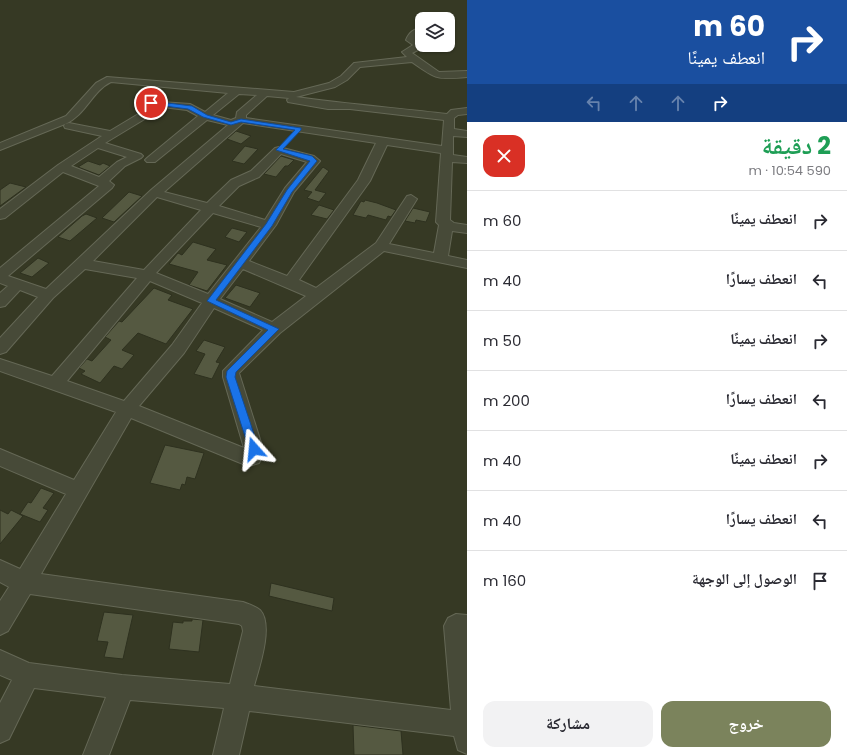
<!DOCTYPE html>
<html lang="ar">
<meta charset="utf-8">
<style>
:root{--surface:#fff;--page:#f2f2f3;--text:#2b2b33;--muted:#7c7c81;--line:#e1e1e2;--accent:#7b835c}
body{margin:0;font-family:Poppins,"Noto Naskh Arabic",sans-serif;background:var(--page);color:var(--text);direction:rtl;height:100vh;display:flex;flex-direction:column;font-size:15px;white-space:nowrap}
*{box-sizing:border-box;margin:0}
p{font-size:13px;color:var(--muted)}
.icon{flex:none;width:22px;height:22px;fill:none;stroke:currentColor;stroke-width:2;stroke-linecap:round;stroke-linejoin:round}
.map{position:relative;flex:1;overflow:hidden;direction:ltr}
.drawer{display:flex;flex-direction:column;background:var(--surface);width:380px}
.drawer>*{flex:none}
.top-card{background:#1a4fa0;color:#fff;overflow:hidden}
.controls{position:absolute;left:415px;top:12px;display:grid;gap:8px}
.controls a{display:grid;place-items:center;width:40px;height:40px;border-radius:8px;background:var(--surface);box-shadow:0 1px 3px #0004;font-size:20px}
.pin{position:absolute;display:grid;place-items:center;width:34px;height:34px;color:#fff;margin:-17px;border:2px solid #fff;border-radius:50%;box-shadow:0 1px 4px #0007}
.me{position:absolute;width:44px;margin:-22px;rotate:342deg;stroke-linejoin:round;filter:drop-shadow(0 0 3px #0008)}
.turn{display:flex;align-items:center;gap:14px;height:84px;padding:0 16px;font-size:18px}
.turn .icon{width:52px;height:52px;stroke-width:2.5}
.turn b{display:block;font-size:28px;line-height:34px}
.lanes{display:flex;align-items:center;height:38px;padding:0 16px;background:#0003;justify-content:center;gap:20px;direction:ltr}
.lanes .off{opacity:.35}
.round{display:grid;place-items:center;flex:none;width:42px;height:42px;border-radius:12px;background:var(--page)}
.overview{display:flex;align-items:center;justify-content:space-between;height:68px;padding:0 16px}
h1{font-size:24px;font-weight:700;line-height:30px;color:#1e9e55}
.primary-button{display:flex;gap:8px;margin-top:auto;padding:8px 16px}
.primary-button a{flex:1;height:46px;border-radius:12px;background:var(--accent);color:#fff;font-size:16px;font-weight:700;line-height:46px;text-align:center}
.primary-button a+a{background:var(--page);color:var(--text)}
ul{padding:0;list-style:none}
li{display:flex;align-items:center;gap:12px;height:60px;padding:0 16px;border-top:1px solid var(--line)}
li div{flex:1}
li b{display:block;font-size:15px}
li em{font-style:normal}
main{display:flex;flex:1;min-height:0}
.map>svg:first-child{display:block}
</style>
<main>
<section class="drawer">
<div class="top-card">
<div class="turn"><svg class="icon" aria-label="right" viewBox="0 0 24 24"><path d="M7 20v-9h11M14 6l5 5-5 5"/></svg><div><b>60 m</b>انعطف يمينًا</div></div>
<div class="lanes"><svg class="icon off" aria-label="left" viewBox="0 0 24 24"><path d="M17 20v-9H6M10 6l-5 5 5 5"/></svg><svg class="icon off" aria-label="ahead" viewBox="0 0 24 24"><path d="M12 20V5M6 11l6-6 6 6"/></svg><svg class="icon off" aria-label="ahead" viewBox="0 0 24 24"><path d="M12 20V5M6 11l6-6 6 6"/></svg><svg class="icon" aria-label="right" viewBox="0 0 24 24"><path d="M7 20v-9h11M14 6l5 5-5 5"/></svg></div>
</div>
<div class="overview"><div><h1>2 دقيقة</h1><p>590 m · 10:54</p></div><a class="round" style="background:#d93025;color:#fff"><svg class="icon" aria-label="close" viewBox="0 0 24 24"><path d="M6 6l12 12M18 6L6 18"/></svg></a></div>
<ul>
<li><svg class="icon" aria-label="right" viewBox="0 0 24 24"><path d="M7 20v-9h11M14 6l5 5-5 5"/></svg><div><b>انعطف يمينًا</b></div><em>60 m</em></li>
<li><svg class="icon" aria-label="left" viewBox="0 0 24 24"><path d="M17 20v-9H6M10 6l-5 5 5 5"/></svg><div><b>انعطف يسارًا</b></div><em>40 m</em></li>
<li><svg class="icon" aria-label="right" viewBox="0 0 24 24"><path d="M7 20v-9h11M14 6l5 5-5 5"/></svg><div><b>انعطف يمينًا</b></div><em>50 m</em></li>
<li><svg class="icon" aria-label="left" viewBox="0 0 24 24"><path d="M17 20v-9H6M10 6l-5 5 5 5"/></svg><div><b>انعطف يسارًا</b></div><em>200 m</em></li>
<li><svg class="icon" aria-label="right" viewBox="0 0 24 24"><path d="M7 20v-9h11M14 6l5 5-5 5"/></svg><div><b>انعطف يمينًا</b></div><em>40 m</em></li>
<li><svg class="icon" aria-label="left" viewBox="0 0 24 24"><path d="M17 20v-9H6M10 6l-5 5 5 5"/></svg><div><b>انعطف يسارًا</b></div><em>40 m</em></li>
<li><svg class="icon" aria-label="arrive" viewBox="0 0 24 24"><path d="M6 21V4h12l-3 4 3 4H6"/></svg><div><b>الوصول إلى الوجهة</b></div><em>160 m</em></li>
</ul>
<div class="primary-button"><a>خروج</a><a>مشاركة</a></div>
</section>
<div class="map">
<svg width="467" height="755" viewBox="0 0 467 755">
<rect width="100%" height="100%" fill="#363924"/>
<path fill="#555941" stroke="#2e311f" d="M236,131L251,136L241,144L227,139Z
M245,146L258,149L244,164L232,161Z
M281,156L294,160L288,166H285L276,177L264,174Z
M88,161L100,165L103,163L110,166L99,175L78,167Z
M323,167L329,171L315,190L326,193L319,202L307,198L312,192L304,190Z
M10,183L26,187L0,206V190Z
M129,192L142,196L114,222L102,218Z
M365,200L377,203L396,210L391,217L388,216L386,220L368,215L366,218L353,215L361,201L364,202Z
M319,205L334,210L327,219L311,215Z
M413,208L430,212L426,222L416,220L415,223L405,221Z
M86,214L97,218L70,241L58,237L82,216Z
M232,228L247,232L239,242L225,237Z
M193,242L216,249L207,260L227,265L207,291L189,285L198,272L169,264L178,253L182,255Z
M38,258L49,263L32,277L20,273Z
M236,285L260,293L250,307L225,298Z
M154,288L172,295L168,300L193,309L166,344L138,333L122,350L134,355L122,369L114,366L100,383L81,374L85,371L79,368L87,359L92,361L111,340L105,337L119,321L122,322Z
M204,340L225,347L216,362L220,363L212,379L194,374L205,354L196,351Z
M165,445L204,453L195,479L187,477L185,485L182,484L180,490L150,483Z
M41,488L54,493L43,508L48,510L40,522L20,514L28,502L31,503Z
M0,510L8,514L11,510L23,516L0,544Z
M271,583L334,598L332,611L269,596Z
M104,612L133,615L123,659L104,657L108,642L97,641Z
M192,619L203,620L199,652L169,649L173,622L183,623V621H192Z
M353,725L401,731L403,755H354Z"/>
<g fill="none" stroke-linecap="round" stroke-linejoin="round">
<defs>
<path id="minor" d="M436,14H442L443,16L440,19H432Z
M422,27V32L417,34L415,39L422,44L418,50L412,53L439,72L467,71V77C437,80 436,79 412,62L360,67L347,80L335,87L296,97C346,104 396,108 447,114L451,110L467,108V114L458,115L454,118V129L467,131V137L453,136V155L467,157V163L452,162L450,220L454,223L467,225V233L452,231L448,256L467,260V268L384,251L280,333L239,373L264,452L259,463L252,465L243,464L131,418L41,574L243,602C248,604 255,606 260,610C274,625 259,668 254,686L451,710L444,626L448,618L456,614L467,615V754L458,750L454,736L249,711L239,755H213L224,708L130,700L109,755H83L106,697L34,688L9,739L0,743V703L12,680L0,675V650L29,663L122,675L230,684L243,631L242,626L239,624L30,594L8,631L0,635V601L9,587L0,582V560L20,569L66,494L0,466V449L74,480L116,412L0,371V359L52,376L137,278L85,269L53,298L6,352L0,354V338L38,297L20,290L5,306L0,307V293L8,286L0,283V268L99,186L63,172L5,218L0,219V209L58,165L102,136L65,128L64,126L65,124L0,150V143L66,116L96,83L107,77L294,92L329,83L341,76L354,63L407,57L402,52L413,45L406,40C409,32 414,29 422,27ZM111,82L228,93L205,112L190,104L147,101L140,113L110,131L69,123L65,124C86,115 92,91 111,82ZM239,94L257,95L237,112L236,118L231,120L213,115ZM267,96L289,98L287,100L288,102L328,109H350L444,120L442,146L246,118V115ZM154,106L187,110L198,116L147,158L145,160L147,162H155L207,120L228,125L151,190L46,289L8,276L112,188L114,185L109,181L125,166L141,158L143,156L141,154L105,143L148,117ZM243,123L376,143L358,180L287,276L249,261L276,225L294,192L320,161L314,156L279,147L275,148L251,171L231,180L207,203L164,192ZM387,145L441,153L436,222L439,225L434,253L389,244L417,199L411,195L407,196L376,243L316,288L299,280L370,181ZM98,148L127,157L117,162L99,177L71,166ZM281,154L307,162L285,188L265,220L219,206L239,186L259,177ZM157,197L201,210L144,270L93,261ZM213,213L261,227L208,294L156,273ZM243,269L306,296L272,322L220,299ZM150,281L202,303L172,345L124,401L67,381ZM214,308L263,330L223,371V377L244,448L139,406L184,353Z"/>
</defs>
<use href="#minor" stroke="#656856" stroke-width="2"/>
<use href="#minor" fill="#474a38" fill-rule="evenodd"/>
</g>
<path fill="#1a73e8" stroke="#114b97" d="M151,101L192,106L207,115L231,122L241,119L301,128V130L283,149L312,156L317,161L292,192L272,226L216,300L279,329L236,372L235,377L259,449L254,453L249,449L226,377L227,371L268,330L207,301L266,224L287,190L310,161L276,150L295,130L241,122L231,125L203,117L188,109L149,104Z"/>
</svg>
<div class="controls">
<a><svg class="icon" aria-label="layers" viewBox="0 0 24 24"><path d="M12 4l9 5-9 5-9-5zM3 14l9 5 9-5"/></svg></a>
</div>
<div class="pin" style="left:151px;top:103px;background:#d93025"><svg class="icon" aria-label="arrive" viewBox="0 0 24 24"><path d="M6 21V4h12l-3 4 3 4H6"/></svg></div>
<svg class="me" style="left:254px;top:449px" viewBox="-20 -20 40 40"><path d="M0-17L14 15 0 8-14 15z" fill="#1a73e8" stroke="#fff" stroke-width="4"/></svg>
</div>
</main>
